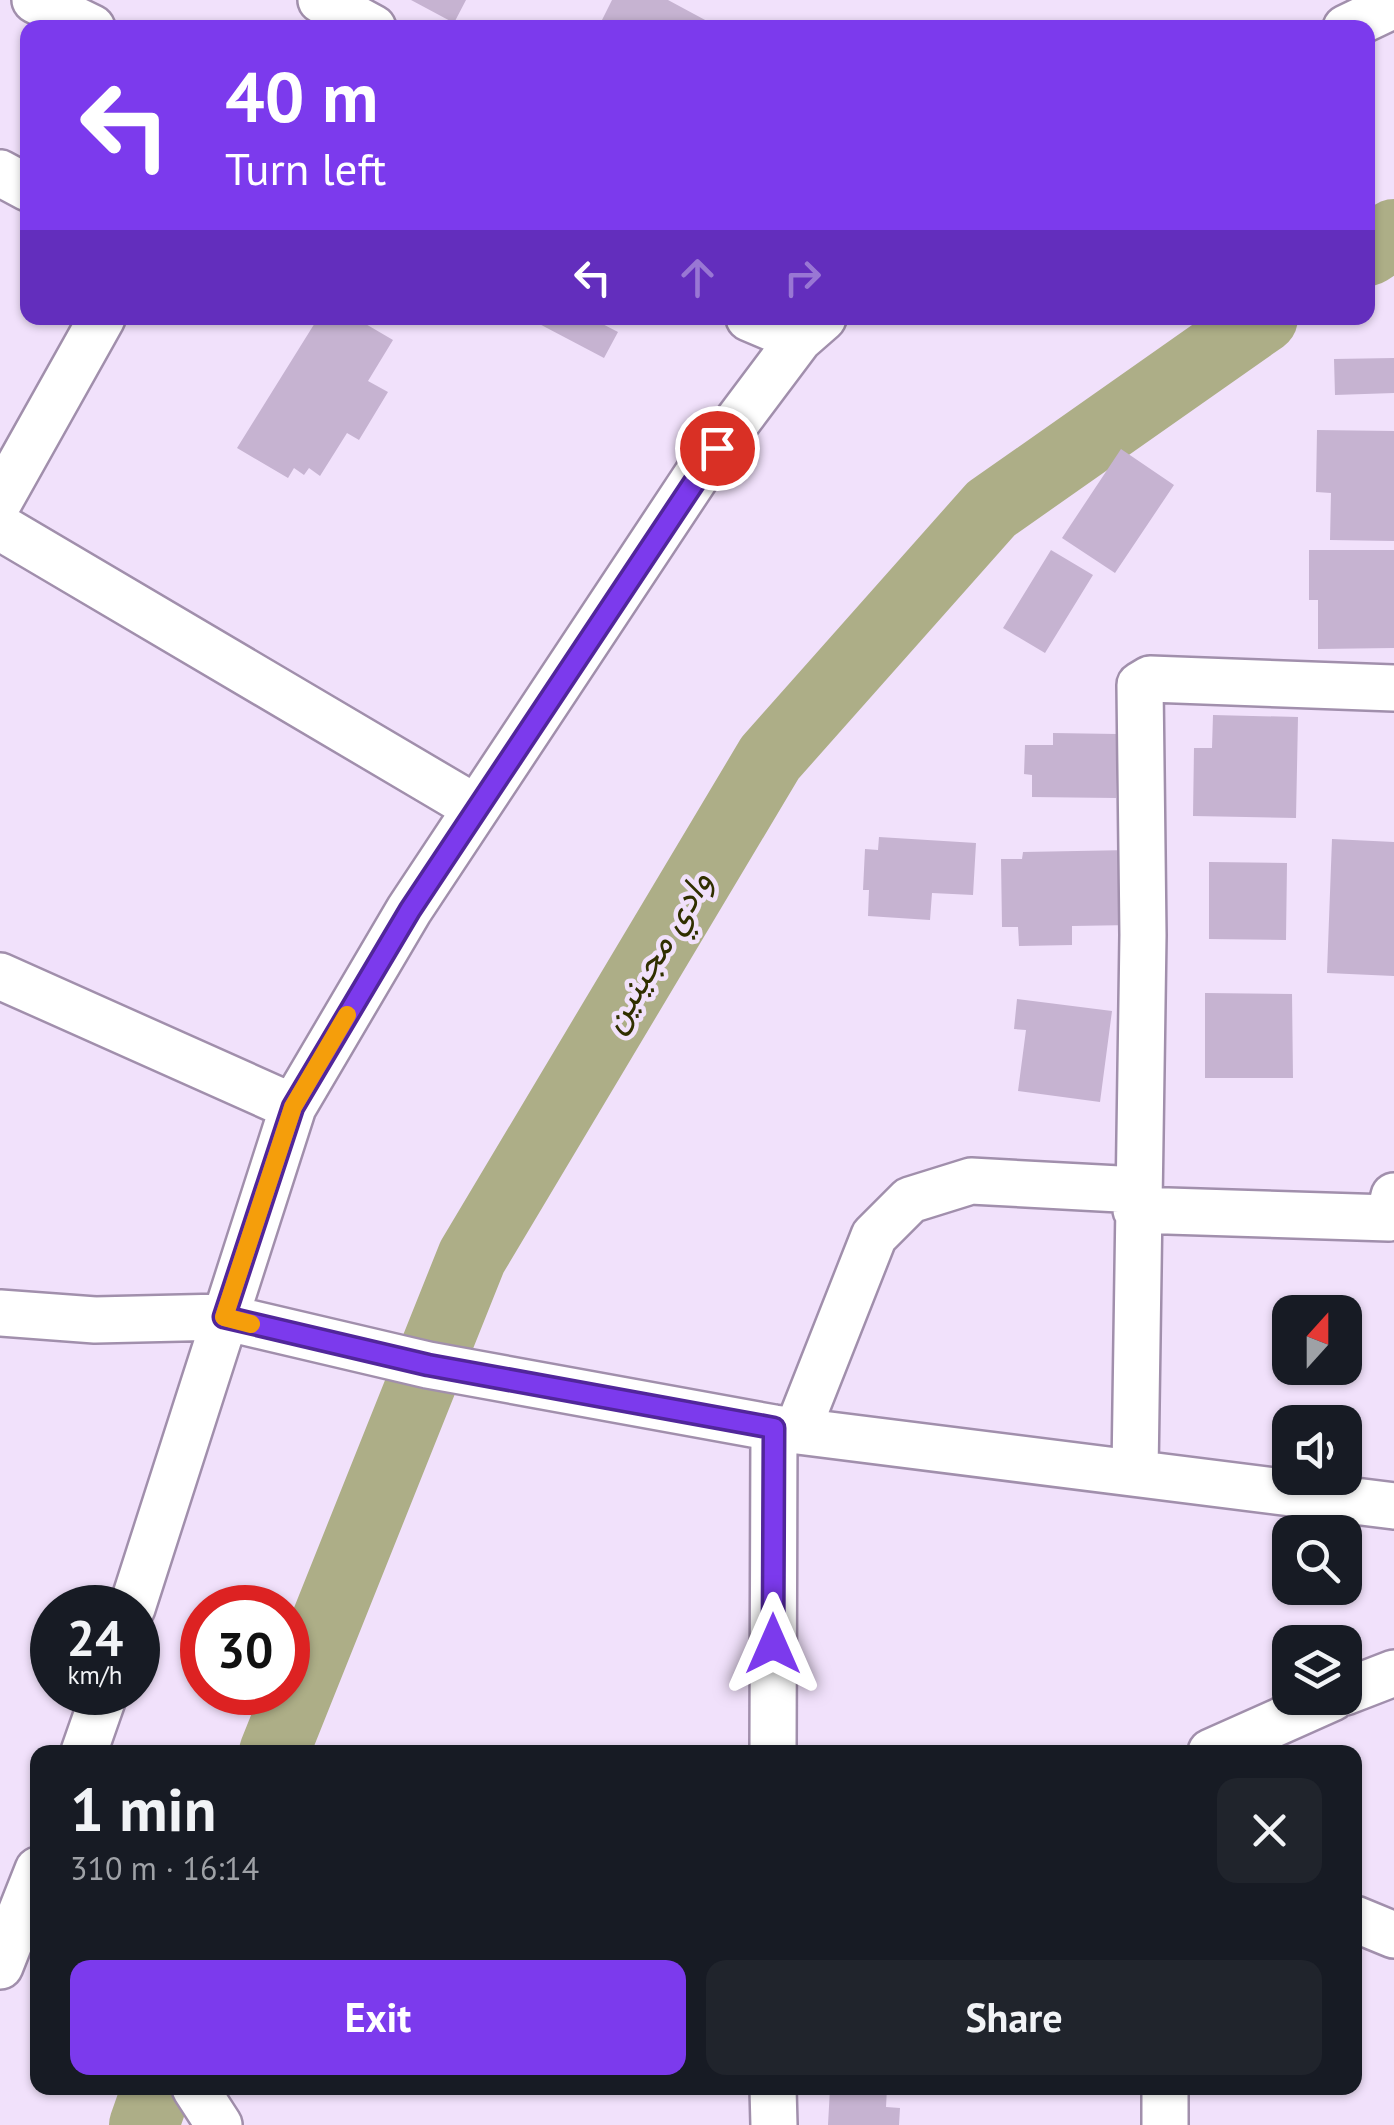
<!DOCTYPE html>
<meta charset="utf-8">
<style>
:root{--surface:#171b24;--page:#20242c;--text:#f1f3f6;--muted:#9ea1a6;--accent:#7c3aed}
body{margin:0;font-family:"PT Sans",Vazirmatn,sans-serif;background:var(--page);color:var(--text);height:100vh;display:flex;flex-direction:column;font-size:38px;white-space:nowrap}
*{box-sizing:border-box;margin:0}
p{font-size:32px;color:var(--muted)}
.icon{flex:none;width:55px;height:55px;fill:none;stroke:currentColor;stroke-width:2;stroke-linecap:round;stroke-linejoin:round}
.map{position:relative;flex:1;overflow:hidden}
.sheet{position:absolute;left:30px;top:1745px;width:1332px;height:350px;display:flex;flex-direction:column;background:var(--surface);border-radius:20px;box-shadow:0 2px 8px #0004}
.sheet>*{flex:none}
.banner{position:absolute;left:20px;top:20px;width:1355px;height:305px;border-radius:20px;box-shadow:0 2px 8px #0004;background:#7c3aed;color:#fff;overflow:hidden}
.needle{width:65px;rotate:21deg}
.tools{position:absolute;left:1272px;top:1295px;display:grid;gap:20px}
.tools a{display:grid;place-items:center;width:90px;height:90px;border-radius:20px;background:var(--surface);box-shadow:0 2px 8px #0004;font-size:50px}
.speed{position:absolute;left:30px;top:1585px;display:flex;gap:20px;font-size:50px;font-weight:700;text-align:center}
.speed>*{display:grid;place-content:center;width:130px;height:130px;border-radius:50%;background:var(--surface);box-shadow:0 2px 8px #0004;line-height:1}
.speed small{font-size:25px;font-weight:400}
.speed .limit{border:15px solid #d22;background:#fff;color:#111}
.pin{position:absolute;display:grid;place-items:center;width:85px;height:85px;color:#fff;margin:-42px;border:5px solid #fff;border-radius:50%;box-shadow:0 2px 10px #0007}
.me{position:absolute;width:110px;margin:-55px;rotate:0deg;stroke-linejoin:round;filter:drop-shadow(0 0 8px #0008)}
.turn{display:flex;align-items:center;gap:35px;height:210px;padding:0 40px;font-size:45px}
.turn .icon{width:130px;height:130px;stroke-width:2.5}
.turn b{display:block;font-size:70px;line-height:85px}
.lanes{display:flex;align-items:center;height:95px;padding:0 40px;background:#0003;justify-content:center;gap:50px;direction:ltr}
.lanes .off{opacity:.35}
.round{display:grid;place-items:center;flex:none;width:105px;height:105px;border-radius:20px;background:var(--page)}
.headline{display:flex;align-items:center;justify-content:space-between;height:170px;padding:0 40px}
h1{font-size:60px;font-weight:800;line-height:75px}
.primary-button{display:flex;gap:20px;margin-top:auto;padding:20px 40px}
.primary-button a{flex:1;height:115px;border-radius:20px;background:var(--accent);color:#fff;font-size:40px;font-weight:800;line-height:115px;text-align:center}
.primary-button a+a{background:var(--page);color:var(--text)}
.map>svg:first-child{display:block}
</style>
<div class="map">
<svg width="1394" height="2125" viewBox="0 0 1394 2125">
<rect width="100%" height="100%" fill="#f1e1fb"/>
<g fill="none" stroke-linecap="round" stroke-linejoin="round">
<path stroke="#adae87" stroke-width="70" d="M1368,251L1394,234
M274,1752L472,1257L770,758L991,509L1263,318
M144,2125L157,2088"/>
</g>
<path fill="#c6b3d1" d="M411,0H466L454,23Z
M612,0H668L720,28H598Z
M318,318H367L364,323L393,340L368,381L388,392L359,440L347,433L320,476L309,468L304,475L294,468L288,478L237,448Z
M528,318H591L618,332L604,358Z
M1394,358V393L1335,395L1334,359Z
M1317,430L1394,431V541L1330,540L1331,493L1316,492Z
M1121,449L1174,485L1115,573L1062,538Z
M1051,550L1093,575L1045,653L1003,628Z
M1309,550H1394V648L1318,649V600H1309Z
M1213,715L1298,717L1296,818L1193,816L1194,748H1212Z
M1053,733L1117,734L1116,798L1032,797V775L1024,774L1025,745H1053Z
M879,837L976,843L973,895L932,893L930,920L868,916L869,890H863L865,849L878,850Z
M1332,839L1394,842V976L1327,973Z
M1131,850L1132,925L1072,926V945L1019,946L1018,927H1002L1001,859H1022L1023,852Z
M1209,862L1287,863L1286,940L1209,939Z
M1205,993L1292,994L1293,1078H1205Z
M1017,999L1112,1011L1100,1102L1018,1091L1026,1030L1014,1029Z
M830,2088H887L886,2107L900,2108L899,2125H828Z"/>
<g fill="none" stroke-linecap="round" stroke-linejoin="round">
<defs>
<path id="minor" d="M35,0L92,28
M321,0L373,28
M1346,28L1394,5
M0,173L28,188
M749,318L799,339
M0,500L102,318
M0,527L476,808
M0,976L293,1107
M1136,1210L1389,1218L1394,1196
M0,1313L95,1320L224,1317L428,1365L774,1428L1394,1506
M797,1431L874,1236L910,1200L971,1181L1138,1190
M1135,1472L1143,935L1140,685L1150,679L1394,688
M132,1608L293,1107L409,910L697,475L799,339L823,318
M1345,1692L1394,1673
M84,1752L105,1692
M773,1752L774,1428
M1211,1752L1332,1698
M1355,1919L1394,1935
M0,1966L38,1870
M195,2088L219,2125
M773,2088L774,2125
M1165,2088V2125"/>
</defs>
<use href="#minor" stroke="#a18fac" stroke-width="50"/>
<use href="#minor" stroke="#fff" stroke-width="45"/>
</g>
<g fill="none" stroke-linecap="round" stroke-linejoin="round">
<defs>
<path id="route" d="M717,448L410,910L293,1107L224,1317L428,1365L774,1428L773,1644"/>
</defs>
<use href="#route" stroke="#51269a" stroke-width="25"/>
<use href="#route" stroke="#7c3aed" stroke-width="18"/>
<path stroke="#f59e0b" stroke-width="18" d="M251,1324L224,1317L293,1107L347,1015"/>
</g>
<g text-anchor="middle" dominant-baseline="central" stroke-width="9" stroke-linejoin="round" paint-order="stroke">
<g font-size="35" font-style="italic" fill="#302f00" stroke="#f1e1fb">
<text transform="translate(655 951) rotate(-59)">وادي مجينين</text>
</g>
</g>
</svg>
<div class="tools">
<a><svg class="needle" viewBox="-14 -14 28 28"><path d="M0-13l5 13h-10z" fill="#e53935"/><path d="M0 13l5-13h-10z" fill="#9ea1a6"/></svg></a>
<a><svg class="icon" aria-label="sound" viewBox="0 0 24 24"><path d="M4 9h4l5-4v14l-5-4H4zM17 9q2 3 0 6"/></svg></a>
<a><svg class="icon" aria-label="search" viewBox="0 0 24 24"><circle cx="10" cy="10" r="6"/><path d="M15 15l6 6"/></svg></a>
<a><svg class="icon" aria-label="layers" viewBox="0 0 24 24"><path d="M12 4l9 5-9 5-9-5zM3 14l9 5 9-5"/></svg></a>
</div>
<div class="speed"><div>24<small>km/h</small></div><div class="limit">30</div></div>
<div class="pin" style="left:717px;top:448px;background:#d93025"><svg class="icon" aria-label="arrive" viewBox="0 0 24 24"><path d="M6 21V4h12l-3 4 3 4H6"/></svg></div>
<svg class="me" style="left:773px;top:1644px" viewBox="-20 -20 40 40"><path d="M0-17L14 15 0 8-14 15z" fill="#7c3aed" stroke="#fff" stroke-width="4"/></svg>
<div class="banner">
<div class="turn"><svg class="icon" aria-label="left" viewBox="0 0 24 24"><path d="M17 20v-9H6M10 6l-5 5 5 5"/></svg><div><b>40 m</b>Turn left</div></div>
<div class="lanes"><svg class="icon" aria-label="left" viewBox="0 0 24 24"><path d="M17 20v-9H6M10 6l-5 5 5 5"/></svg><svg class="icon off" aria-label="ahead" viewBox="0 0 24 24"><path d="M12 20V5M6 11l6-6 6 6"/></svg><svg class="icon off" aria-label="right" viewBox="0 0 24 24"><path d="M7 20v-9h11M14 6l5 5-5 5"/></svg></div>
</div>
<section class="sheet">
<div class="headline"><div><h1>1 min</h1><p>310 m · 16:14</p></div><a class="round"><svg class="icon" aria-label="close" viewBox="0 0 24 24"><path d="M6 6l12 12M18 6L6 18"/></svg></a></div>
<div class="primary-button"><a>Exit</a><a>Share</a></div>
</section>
</div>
